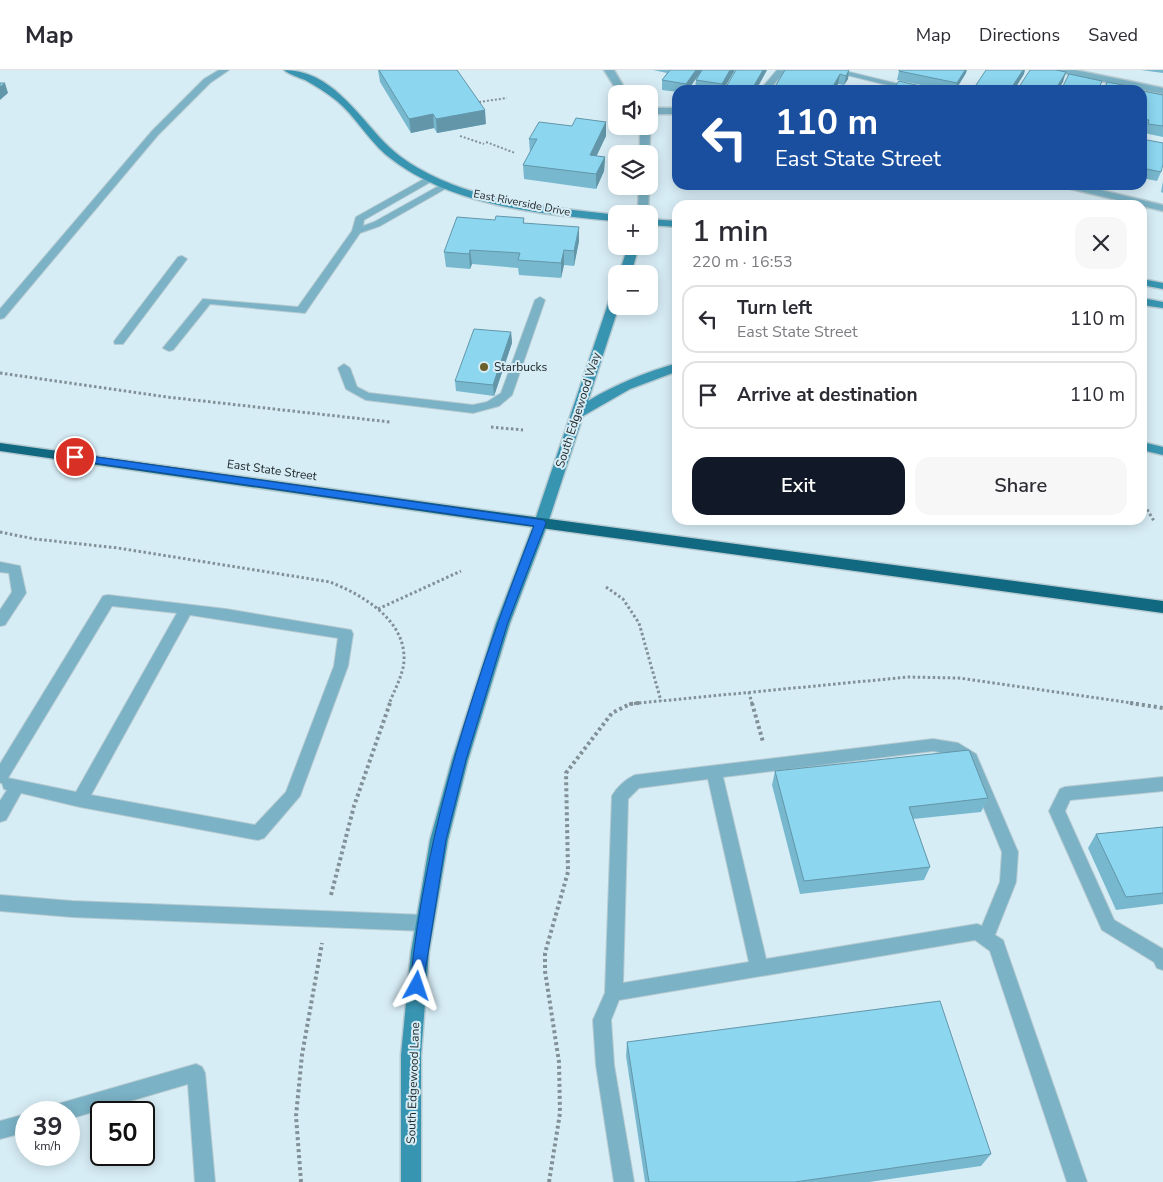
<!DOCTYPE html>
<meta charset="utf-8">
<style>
:root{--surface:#fff;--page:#f7f7f7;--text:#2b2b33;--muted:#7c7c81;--line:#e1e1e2;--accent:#111827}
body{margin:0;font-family:"Nunito Sans",sans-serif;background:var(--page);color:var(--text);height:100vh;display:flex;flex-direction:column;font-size:19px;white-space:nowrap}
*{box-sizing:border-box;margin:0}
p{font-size:16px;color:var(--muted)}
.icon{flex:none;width:28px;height:28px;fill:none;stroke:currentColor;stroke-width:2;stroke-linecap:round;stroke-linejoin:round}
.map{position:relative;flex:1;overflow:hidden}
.panel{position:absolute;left:672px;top:130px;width:475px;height:325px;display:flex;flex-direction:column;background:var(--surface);border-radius:15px;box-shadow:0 2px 12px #0003}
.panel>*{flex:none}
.top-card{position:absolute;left:672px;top:15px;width:475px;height:105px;border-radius:15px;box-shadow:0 2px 12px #0003;background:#1a4fa0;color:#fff;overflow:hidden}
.fabs{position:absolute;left:608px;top:15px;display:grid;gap:10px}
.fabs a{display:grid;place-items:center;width:50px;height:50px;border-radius:10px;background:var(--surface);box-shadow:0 2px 12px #0003;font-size:25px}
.speed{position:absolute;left:15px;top:1031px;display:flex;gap:10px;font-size:25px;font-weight:700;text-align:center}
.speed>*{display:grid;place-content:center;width:65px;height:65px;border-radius:50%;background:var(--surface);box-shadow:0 2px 12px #0003;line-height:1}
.speed small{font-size:12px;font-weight:400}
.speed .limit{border:2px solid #111;border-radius:8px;background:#fff;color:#111}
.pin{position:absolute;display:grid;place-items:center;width:42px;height:42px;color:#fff;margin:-21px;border:2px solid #fff;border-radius:50%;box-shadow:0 1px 5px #0007}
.me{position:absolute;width:55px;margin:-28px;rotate:5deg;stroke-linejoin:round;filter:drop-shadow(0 0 4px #0008)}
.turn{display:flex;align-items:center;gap:18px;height:105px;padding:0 20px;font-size:22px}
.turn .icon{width:65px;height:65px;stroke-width:2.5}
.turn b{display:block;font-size:35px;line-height:42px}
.round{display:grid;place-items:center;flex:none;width:52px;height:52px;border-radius:15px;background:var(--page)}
.head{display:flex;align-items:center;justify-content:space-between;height:85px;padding:0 20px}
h1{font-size:30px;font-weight:600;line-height:38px}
.cta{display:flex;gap:10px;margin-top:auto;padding:10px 20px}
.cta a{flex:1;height:58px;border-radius:15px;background:var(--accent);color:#fff;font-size:20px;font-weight:600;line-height:58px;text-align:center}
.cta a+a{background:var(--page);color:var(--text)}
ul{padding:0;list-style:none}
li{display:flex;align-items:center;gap:15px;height:68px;margin:0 10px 8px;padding:0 10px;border:2px solid var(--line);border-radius:15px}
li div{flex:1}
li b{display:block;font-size:19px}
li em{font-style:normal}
header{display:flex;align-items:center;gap:30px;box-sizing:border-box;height:70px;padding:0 25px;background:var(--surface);border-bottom:1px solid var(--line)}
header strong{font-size:24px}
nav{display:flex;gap:28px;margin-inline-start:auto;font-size:18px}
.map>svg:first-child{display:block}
</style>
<header>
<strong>Map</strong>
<nav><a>Map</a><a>Directions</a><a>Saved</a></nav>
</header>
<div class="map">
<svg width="1163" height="1112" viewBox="0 0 1163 1112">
<rect width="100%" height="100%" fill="#d7edf6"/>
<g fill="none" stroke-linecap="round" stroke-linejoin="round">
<defs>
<path id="lane" d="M219,0H229L210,13L158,65L4,248L0,249V239L152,61L204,9Z
M777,0H786L769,20H760Z
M826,0H841L923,20H908Z
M431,105L436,108L434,110L364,150L363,156L374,152L444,113L447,112L452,115L380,156L360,163L305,243L210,234L173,280L169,281L163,278L203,229L298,237L352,161L356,147Z
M182,186L187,189L123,274H115L114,272L115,270L178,187Z
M540,227L545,230L512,325L499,336L473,343L366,330L346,319L338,298L344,294L350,298L357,317L369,323L473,335L487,332L501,323L535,230Z
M0,492L20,496L26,523L5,555L0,556V540L12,522L9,503L0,502Z
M108,525L226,539L351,560L353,564L348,596L300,726L264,768L258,770L80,737L21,723L6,750L0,752V731L7,720L4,719L2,713H0V694L103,526ZM112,536L177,543L76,722L8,708ZM190,545L338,568L334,596L286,722L255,755L91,725Z
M933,669L958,673L976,684L1018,782L1016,812L995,865L1003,870L1005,876L1087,1112H1067L990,881L975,870L619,930L611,950L614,995L634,1112H614L596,995L593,950L605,923L612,726C616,718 626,709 635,705ZM933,681L955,685L965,692L1002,782L1000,812L982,856L977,854L766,889L723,707ZM708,709L749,892L623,913L628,729L639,718Z
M1163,707V721L1070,730L1065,741L1114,850L1163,879V900L1157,898L1154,892L1102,860L1049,741L1060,719L1065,717Z
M0,825L72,831L425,845L431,848L433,853L431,858L425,861L72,847L0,841Z
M196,994L202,997L205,1003L215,1112H195L188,1014L69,1049V1042H52L54,1035L61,1033Z
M26,1044V1062L0,1069V1051Z"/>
<path id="street" d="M604,0H614L628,24H619Z
M1057,0H1075L1163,18V24L1062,3Z
M649,38H678V44H649Z
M636,56H646L650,64L649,86V84H640V64Z
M1062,115H1080L1163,135V141L1063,117Z
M639,116H649L648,144H638Z"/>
<path id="secondary" d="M284,0C330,0 357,44 385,73C395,83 407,92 418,98C478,133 549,137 616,145V151C539,144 448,136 385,84C367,68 355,46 337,31C327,23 316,16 305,10C298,7 290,5 284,0Z
M649,149L678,151V157L649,155Z
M628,176H639L631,204H619Z
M1142,209L1163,213V219L1142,215Z
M616,225V236H619L588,331C616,314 646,302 678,293V301L630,319L583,346L548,453L510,553L468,690L448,770L429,882L421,985V1112H401V985L411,882L430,770L452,690L496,553L534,453L610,228Z
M1142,228L1163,232V238L1142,235Z
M1142,372L1163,377V385L1142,380Z"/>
<path id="highway" d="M0,373L482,440L1163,531V543L482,450L0,381Z"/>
</defs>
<use href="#lane" stroke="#b6cad1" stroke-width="2"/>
<use href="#street" stroke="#b6cad1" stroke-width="3"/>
<use href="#secondary" stroke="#b6cad1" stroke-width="3"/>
<use href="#highway" stroke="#b6cad1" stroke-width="3"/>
<path stroke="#829197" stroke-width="2" stroke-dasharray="2 2" stroke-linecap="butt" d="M479,32L507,28
M460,66L484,74
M486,72L515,83"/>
<path stroke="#829197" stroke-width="3" stroke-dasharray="2.5 2.5" stroke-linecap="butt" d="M0,303L167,327L390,352
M491,357L523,360
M1142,431L1154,451
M0,462L35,469L118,478L330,512C363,525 406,550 404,591C403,605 394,621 389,634
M606,517L623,529L639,553L661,631
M378,539L461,501
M749,622L752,634
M629,634L908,607L959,608L1139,634"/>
<path stroke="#829197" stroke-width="4" stroke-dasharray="3 3" stroke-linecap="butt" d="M752,633L763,672
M1130,633L1163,638
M331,825L354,736L390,633
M301,1112L296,1046L302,985L322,873
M549,1112L560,1043L559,992L545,901V883L568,802L566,703L612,643L630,634L639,633"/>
<use href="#lane" fill="#7bb2c5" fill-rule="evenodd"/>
<use href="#street" fill="#7bb2c5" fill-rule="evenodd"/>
<use href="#secondary" fill="#3895b2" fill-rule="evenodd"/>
<use href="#highway" fill="#116981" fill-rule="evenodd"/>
</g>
<path fill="#78b8ce" d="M378,0H457L486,54L437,63L434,58L411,63L380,12Z
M653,0H702L688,20H678V22L662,20V10L667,3Z
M735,0L723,20H700L695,19L696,10Z
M736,0H767L756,20H726V17Z
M849,0L848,9L844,15L838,14L835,20H773Z
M1141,0H1163V3Z
M899,1L966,3L956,20H945L897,10Z
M1024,4L1014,20H975L976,15Z
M1142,21L1163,25V67L1144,63L1145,59H1142Z
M606,66L596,86L605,87L604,101L596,119L524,109L523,95L530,83L529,69Z
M1142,69L1161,102L1157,111L1142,108Z
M1163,111V123L1161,122Z
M524,148V153L579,171L574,196L564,195L561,208L519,205L518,198L472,194L470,199L446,197L444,182L495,150Z
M511,262L512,273L494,326L456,321L455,311Z
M775,701L988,728L981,742L913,749L930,797L924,810L800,824L772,715Z
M1163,757V834L1116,840L1088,778L1096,764Z
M627,972L991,1084L981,1096L869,1112H645L626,986Z"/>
<path fill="#6296a8" d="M696,0H702L688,20H686V14Z
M730,0H735L723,20H721L722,14Z
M763,0H767L756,20H752Z
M849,0L848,9L844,15L846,6Z
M965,0H967L966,3L955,20L957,13Z
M1023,0H1025L1024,4L1014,20H1010Z
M1066,2L1063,12L1058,20H1055Z
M840,4L838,14L835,20H831Z
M5,13L8,23L0,30V17Z
M485,40L486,54L437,63L436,49Z
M433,44L434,58L411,63L409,49Z
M606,52V66L590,100V85Z
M605,87L604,101L596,119V104Z
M579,157V171L574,196V181Z
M470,180L472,194L470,199L469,184Z
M564,180V195L561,208V193Z
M511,262L512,273L494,326L493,315Z"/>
<path fill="#8cd6f0" stroke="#6296a8" d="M379,0H457L485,40L436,49L433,44L409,49Z
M670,0H696L686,14L662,10Z
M702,0H730L722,14L696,10Z
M736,0H763L752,19L736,17V18L726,17Z
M785,0H849L846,6L840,4L831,20H773Z
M899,0H965L957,13L899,1Z
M986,0H1023L1010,20H999L976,15Z
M1030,0H1056L1066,2L1055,20H1017Z
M1069,4L1102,11L1098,20H1061Z
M899,11L937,20H898L893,19Z
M1107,12L1139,18L1138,20H1104Z
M0,13H5L0,17Z
M1143,21L1163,25V56L1148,54L1149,50L1142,49Z
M576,48L606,52L590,85L605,87L596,104L523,95L537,69H529L539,52L572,56Z
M1142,69L1163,73V94L1161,102L1142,98Z
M496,146L524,148L523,153L579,157L574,181L564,180L561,193L518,190L520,183L470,180L469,184L444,182L457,147L495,150Z
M474,259L511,262L493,315L455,311Z
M969,680L988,728L909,737L930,797L804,811L775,701Z
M1163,757V823L1126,827L1096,764Z
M940,931L991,1084L795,1112H649L627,972Z"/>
<path fill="#1a73e8" stroke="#114b97" d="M75,384L544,450L546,453L508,552L466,690L446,770L422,921L417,923L412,921L410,916C425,757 477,604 534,456L72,390L70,387Z"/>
<circle fill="#6b5f2c" stroke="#d7edf6" stroke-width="2" cx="484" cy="297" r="5"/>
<g text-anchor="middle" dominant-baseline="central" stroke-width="4" stroke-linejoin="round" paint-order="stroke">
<g font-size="11" fill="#20282b" stroke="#d7edf6">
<text transform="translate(522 133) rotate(11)">East Riverside Drive</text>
</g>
<g font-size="12" fill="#20282b" stroke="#d7edf6" text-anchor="start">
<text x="494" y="297">Starbucks</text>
</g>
<g font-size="12" fill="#20282b" stroke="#d7edf6">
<text transform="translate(578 340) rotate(-72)">South Edgewood Way</text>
<text transform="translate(272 400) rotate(8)">East State Street</text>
<text transform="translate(413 1013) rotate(-88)">South Edgewood Lane</text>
</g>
</g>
</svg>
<div class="fabs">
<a><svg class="icon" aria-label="sound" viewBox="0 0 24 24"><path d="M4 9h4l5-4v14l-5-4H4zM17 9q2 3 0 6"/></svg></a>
<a><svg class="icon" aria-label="layers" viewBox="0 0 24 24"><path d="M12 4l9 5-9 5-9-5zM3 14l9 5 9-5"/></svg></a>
<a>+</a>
<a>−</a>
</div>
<div class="speed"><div>39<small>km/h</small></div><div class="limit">50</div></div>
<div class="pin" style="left:75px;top:387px;background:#d93025"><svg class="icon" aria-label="arrive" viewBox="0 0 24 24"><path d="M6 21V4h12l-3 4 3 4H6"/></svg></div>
<svg class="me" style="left:417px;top:916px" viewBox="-20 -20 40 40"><path d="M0-17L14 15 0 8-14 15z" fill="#1a73e8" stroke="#fff" stroke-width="4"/></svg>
<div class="top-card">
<div class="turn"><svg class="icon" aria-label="left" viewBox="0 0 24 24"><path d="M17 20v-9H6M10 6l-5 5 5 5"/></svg><div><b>110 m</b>East State Street</div></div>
</div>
<section class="panel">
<div class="head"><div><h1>1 min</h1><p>220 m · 16:53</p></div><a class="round"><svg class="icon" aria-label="close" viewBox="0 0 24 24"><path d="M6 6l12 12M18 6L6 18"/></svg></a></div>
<ul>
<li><svg class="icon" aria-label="left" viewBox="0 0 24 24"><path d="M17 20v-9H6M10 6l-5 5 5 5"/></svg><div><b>Turn left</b><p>East State Street</p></div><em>110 m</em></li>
<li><svg class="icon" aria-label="arrive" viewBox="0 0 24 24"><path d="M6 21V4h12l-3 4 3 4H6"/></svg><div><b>Arrive at destination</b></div><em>110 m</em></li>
</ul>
<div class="cta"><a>Exit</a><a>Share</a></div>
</section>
</div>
